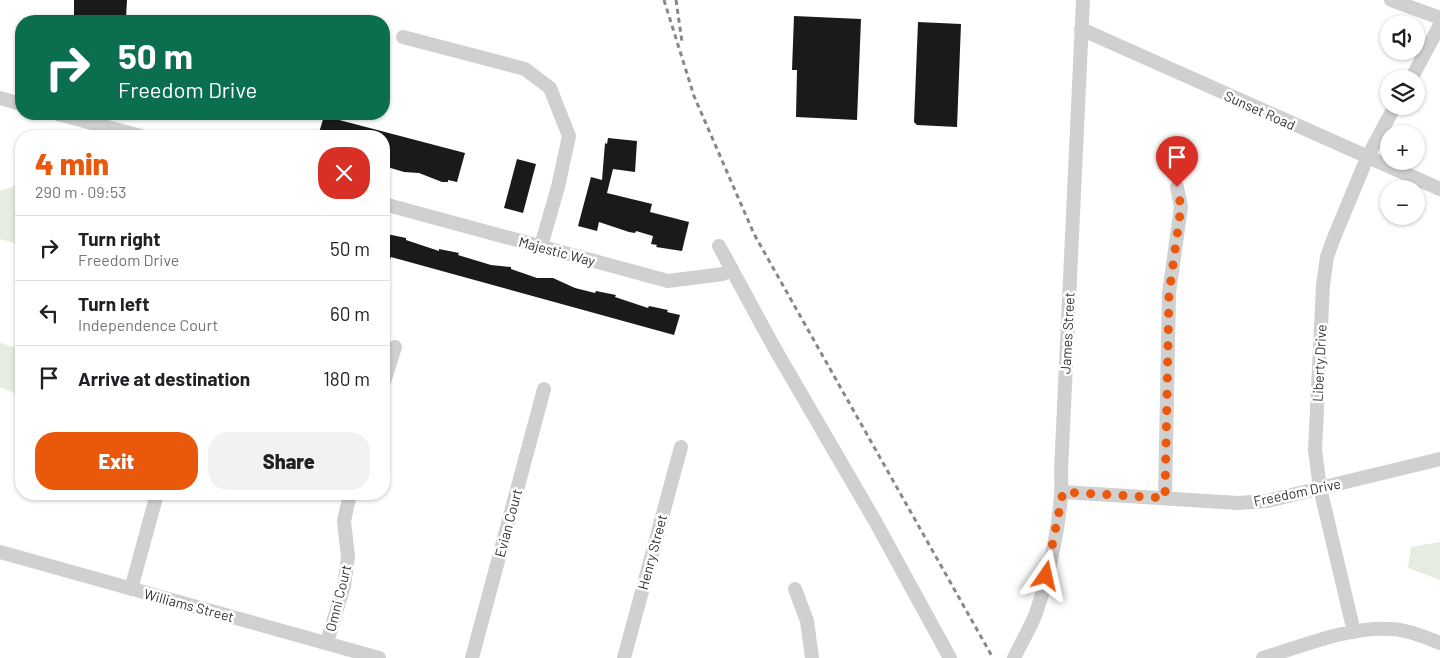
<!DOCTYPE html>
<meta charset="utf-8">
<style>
:root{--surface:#fff;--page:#f2f2f2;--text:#202124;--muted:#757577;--line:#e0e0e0;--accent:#ea580c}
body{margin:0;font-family:Barlow,sans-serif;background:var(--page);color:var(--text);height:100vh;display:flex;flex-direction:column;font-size:19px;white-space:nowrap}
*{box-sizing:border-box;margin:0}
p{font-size:16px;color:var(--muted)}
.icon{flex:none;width:28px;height:28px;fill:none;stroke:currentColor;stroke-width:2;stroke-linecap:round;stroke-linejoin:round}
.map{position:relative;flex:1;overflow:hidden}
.drawer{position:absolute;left:15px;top:130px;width:375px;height:370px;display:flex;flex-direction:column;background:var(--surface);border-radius:20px;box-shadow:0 1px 4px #0004}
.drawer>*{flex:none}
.guide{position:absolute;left:15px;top:15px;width:375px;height:105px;border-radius:20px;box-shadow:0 1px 4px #0004;background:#0b6e4f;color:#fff;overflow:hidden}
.buttons{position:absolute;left:1380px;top:15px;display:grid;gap:10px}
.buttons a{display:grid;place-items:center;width:45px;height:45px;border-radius:50%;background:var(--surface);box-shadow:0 1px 4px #0004;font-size:25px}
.pin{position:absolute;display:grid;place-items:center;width:42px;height:42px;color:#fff;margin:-51px -21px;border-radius:50% 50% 50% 0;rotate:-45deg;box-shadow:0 0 5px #0007}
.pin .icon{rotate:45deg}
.me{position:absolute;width:55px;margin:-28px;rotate:11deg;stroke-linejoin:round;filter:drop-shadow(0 0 4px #0008)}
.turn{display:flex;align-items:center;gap:18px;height:105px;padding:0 20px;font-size:22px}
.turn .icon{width:65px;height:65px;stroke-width:2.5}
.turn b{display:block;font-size:35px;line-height:42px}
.round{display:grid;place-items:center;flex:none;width:52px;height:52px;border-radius:20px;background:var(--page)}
.headline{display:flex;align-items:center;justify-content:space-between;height:85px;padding:0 20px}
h1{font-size:30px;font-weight:800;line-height:38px;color:var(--accent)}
.action{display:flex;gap:10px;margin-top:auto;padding:10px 20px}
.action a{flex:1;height:58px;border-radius:20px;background:var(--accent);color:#fff;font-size:20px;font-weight:800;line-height:58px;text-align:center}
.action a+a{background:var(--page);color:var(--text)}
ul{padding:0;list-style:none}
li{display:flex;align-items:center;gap:15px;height:65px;padding:0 20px;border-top:1px solid var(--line)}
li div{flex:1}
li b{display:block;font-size:19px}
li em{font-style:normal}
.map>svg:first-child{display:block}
</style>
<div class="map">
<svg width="1440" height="658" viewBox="0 0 1440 658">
<rect width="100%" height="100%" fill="#fff"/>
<path fill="#e6ecdf" d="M15,186L21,188V245L0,239V191Z
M0,343L21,349V396L0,387Z
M1440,542V580L1408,568L1411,547Z"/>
<path fill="#1a1a1a" d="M74,0H127L126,18L74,16Z
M794,16L861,19L857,120L796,117L797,70H792Z
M918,22L961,24L957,127L917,125L914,122Z
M324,116L465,153L457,182L448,180V182H442L419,173L404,172L384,166V136H318Z
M608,138L637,141L635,172L613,169L607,193L652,204L650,212L689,222L682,251L656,247L657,245L651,244L653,236L636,231L635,233L629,232L599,222L597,231L578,226L591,177L602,180L605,143L607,144Z
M517,159L536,164L523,213L504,208Z
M387,234L406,238V240L439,251V249L459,253L458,255L491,265L511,267V269L537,278H553L575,288L595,293L596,291L616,295L615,297L648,308L649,306L668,310L667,312L680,315L674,335L391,257L384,273V235Z"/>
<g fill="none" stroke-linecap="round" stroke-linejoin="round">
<path stroke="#d0d0d0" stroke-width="14" d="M1391,0L1440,18
M1081,29L1440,189
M403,37L525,69L550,88L569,136L558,187L541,246
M1411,79L1440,25
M0,98L21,104
M58,114L141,136
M384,204L668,281L723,274L732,269
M719,246L775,349L875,521L950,658
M384,382L395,347
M1063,492L1238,503L1267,501L1440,459
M1165,498L1169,293L1181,207L1177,187
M0,552L379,658
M131,589L157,494
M795,589L807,621L812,658
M1354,632L1320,488L1315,450L1323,285L1327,257L1333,240L1367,158L1395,106
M327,642L344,586L348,557L344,521L350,494
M472,658L544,389
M624,658L681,447
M1014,658C1021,643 1030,629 1036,613C1049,576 1064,509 1061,471L1083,0
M1263,658C1303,646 1349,626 1392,629C1408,630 1425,637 1440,643"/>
<path stroke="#888" stroke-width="3" stroke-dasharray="5 4" stroke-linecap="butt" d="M664,0L694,96L754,234L993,658
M676,0L682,42"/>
</g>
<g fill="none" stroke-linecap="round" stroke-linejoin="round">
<path stroke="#ea580c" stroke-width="9" stroke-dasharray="0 16.2" d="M1046,576L1063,492L1165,498L1169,294L1181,207L1177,187"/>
</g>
<g text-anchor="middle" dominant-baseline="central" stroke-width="5" stroke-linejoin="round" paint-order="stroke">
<g font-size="14" fill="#333" stroke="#fff">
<text transform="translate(1260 110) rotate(24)">Sunset Road</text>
<text transform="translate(557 251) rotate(15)">Majestic Way</text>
<text transform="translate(1067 333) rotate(-87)">James Street</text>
<text transform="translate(1319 363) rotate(-87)">Liberty Drive</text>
<text transform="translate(1297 492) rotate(-12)">Freedom Drive</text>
<text transform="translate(508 523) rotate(-75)">Evian Court</text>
<text transform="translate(652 552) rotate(-75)">Henry Street</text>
<text transform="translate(338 598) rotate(-76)">Omni Court</text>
<text transform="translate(189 605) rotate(15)">Williams Street</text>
</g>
</g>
</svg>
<div class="buttons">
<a><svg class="icon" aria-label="sound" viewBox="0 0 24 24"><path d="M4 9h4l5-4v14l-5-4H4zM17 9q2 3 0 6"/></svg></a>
<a><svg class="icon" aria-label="layers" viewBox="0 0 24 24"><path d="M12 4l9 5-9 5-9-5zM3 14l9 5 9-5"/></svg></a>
<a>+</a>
<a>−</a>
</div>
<div class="pin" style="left:1177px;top:187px;background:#d93025"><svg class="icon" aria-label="arrive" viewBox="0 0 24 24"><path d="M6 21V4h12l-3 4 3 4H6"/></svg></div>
<svg class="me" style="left:1046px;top:576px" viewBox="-20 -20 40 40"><path d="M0-17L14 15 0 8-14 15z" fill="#ea580c" stroke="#fff" stroke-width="4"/></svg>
<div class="guide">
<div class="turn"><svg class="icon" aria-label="right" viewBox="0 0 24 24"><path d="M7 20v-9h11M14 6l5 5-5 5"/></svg><div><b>50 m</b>Freedom Drive</div></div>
</div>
<section class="drawer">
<div class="headline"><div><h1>4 min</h1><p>290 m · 09:53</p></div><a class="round" style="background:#d93025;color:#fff"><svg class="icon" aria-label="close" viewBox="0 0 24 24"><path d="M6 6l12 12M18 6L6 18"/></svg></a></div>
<ul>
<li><svg class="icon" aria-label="right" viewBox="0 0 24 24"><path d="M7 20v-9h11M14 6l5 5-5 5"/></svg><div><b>Turn right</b><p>Freedom Drive</p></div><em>50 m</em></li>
<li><svg class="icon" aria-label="left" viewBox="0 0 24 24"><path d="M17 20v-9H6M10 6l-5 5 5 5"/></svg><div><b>Turn left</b><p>Independence Court</p></div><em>60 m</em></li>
<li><svg class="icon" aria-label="arrive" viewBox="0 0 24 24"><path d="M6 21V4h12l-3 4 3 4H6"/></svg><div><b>Arrive at destination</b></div><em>180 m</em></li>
</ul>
<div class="action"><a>Exit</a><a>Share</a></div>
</section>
</div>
